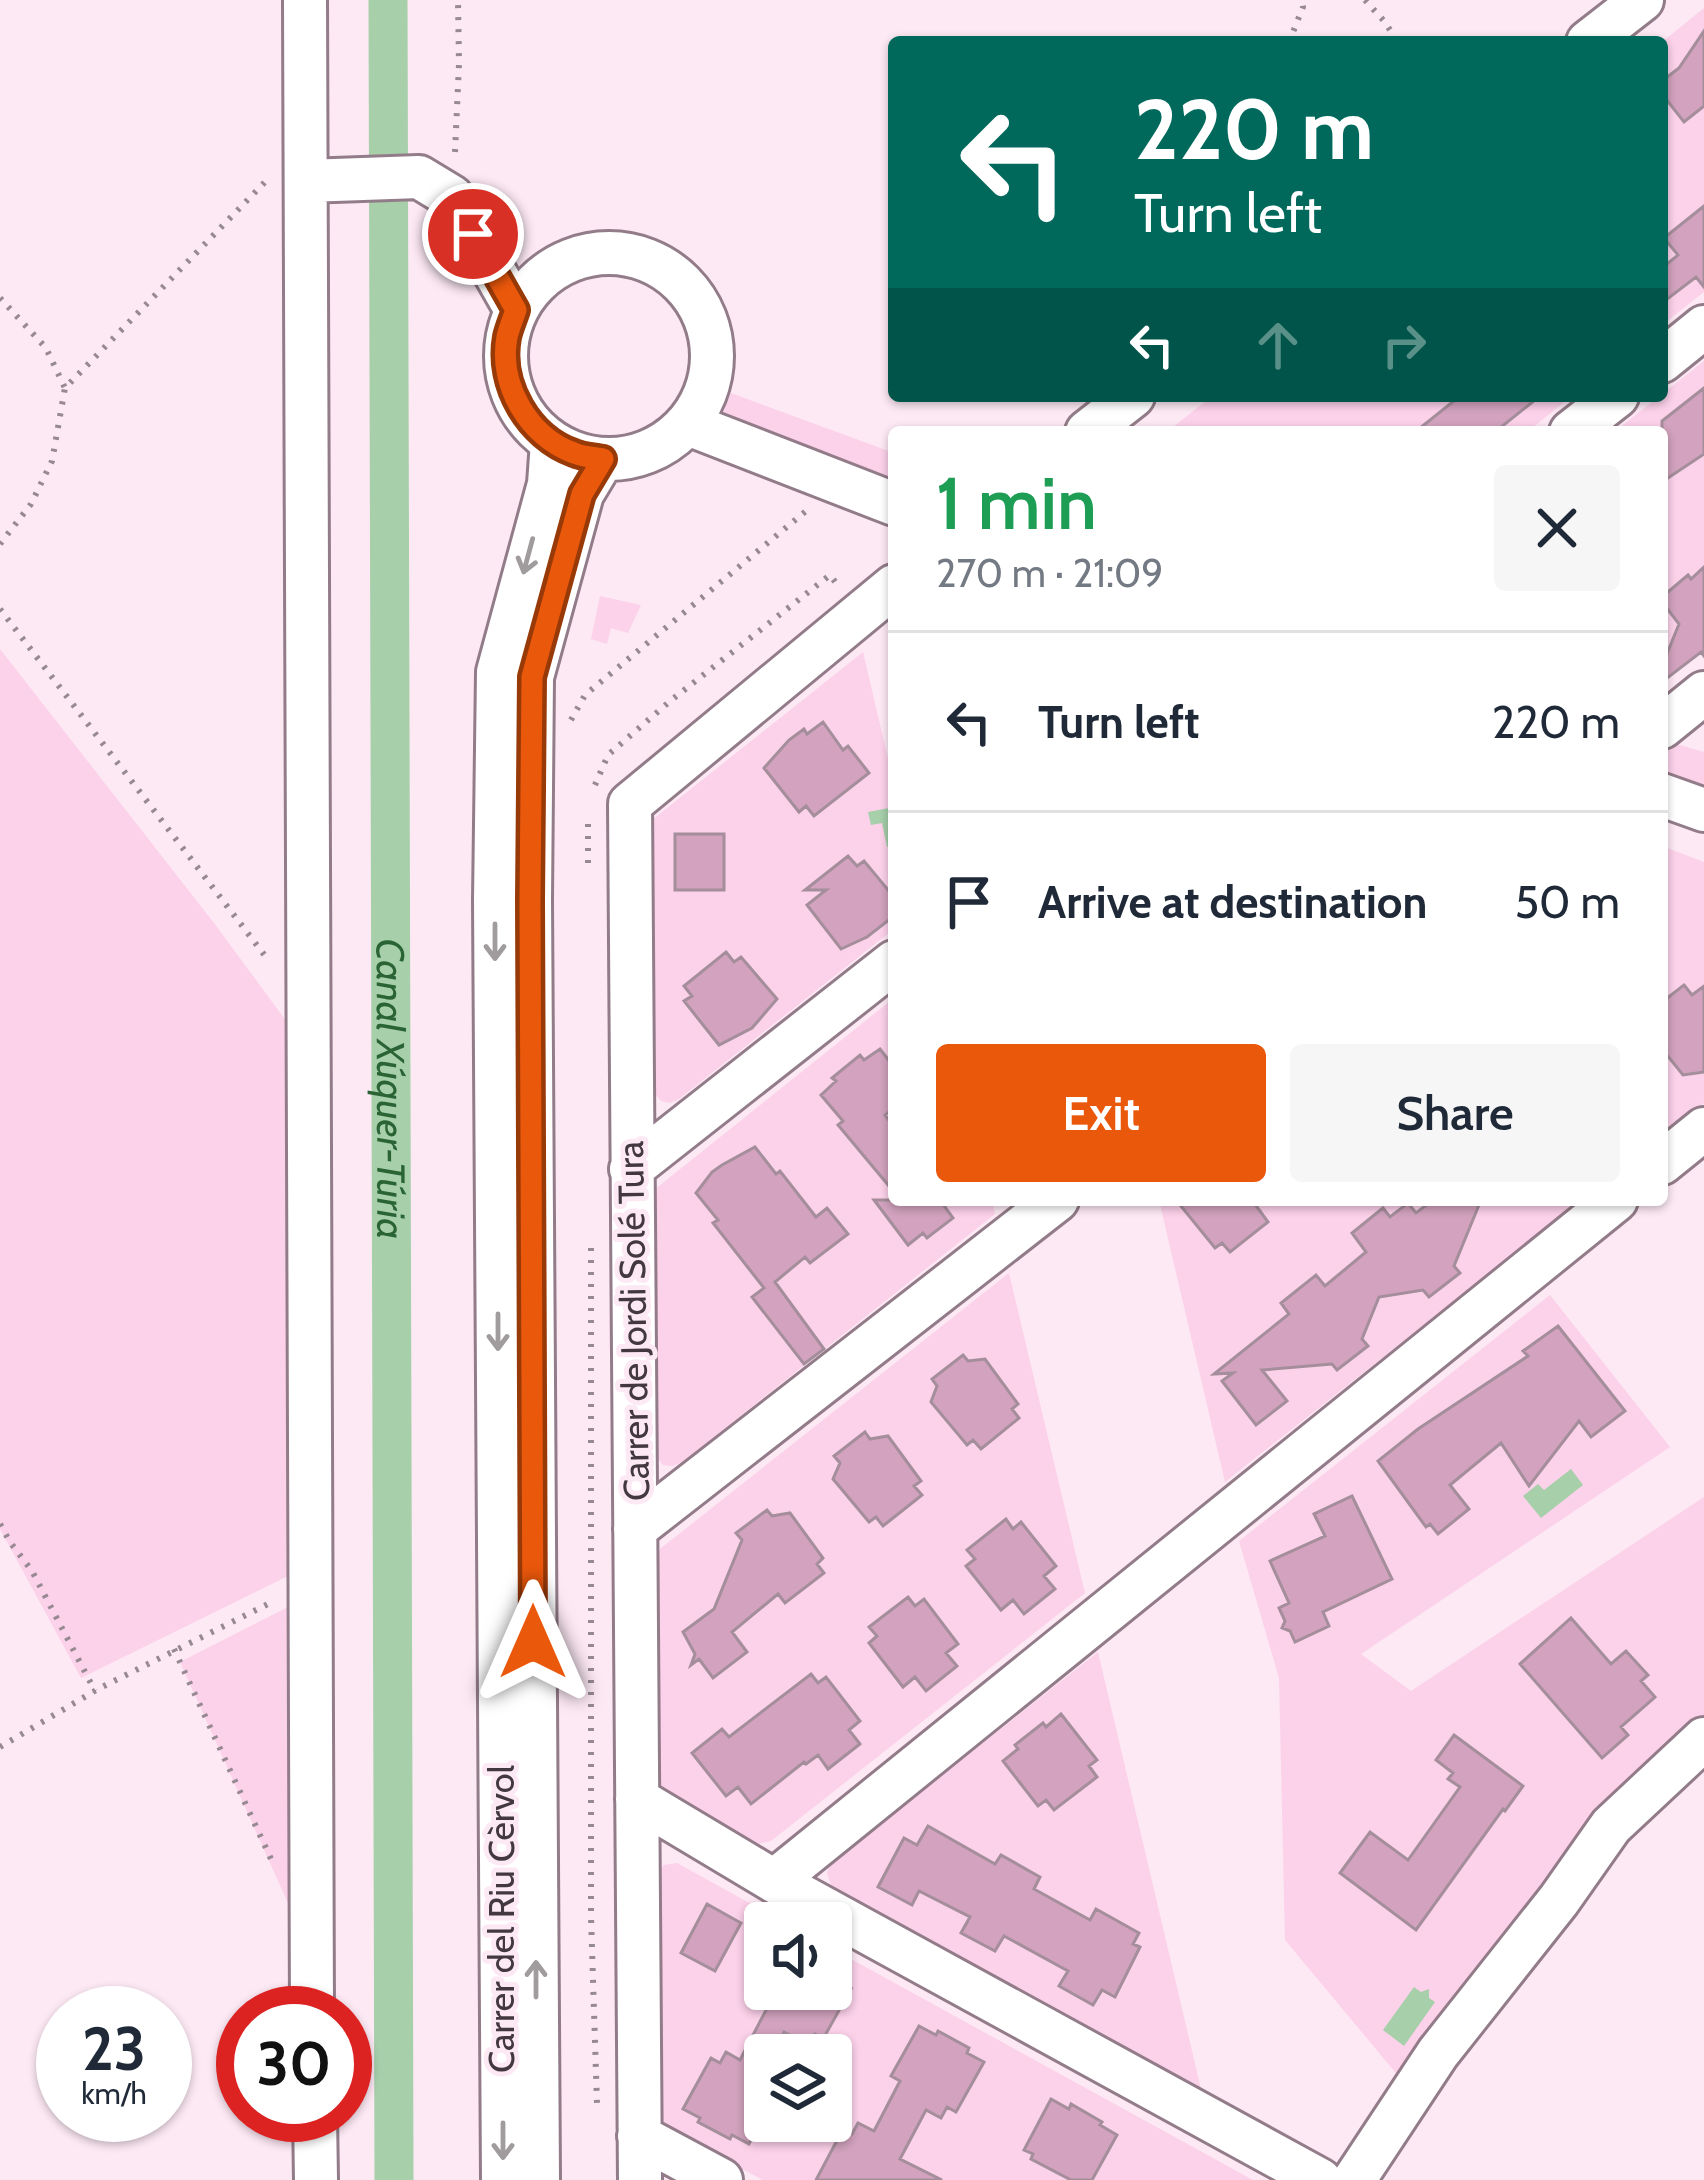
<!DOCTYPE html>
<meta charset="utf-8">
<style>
:root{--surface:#fff;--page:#f6f6f7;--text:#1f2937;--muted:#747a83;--line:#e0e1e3;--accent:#ea580c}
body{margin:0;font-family:Cabin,sans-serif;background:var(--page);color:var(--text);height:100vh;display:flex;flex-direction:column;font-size:45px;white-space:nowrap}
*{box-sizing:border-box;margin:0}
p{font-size:39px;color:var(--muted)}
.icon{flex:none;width:66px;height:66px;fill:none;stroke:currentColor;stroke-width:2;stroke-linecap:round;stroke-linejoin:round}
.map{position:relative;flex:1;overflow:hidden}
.drawer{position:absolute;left:888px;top:426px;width:780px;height:780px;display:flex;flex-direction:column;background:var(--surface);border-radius:12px;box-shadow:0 3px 9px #0004}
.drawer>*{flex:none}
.guide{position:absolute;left:888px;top:36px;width:780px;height:366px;border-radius:12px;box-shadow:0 3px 9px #0004;background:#00695c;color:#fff;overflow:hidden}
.fabs{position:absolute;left:744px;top:1902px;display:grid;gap:24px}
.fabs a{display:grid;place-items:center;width:108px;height:108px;border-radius:12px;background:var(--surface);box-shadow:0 3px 9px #0004;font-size:60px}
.speed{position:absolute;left:36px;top:1986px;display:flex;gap:24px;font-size:60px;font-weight:700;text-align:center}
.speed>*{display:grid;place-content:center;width:156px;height:156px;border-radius:50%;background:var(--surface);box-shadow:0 3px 9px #0004;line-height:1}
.speed small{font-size:30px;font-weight:400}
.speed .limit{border:18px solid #d22;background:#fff;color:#111}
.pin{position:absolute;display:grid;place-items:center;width:102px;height:102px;color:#fff;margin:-51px;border:6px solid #fff;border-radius:50%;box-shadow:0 3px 12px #0007}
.me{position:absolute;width:132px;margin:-66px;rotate:0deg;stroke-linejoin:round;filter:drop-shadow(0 0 9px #0008)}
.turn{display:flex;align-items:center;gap:42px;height:252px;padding:0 48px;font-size:54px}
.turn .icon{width:156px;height:156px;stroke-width:2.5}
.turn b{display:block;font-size:84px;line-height:102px}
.lanes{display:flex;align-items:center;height:114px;padding:0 48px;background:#0003;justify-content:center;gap:60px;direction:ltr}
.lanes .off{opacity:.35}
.round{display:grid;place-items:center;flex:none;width:126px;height:126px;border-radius:12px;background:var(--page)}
.headline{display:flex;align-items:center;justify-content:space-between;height:204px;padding:0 48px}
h1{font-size:72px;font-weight:600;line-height:90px;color:#1e9e55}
.primary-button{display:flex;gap:24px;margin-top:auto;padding:24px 48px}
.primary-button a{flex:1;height:138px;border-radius:12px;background:var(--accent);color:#fff;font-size:48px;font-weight:600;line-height:138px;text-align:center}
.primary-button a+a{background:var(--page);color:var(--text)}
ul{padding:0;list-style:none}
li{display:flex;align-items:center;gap:36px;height:180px;padding:0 48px;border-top:3px solid var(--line)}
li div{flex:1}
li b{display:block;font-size:45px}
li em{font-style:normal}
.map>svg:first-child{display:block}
</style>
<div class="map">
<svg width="1704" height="2180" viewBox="0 0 1704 2180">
<rect width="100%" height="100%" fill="#fde9f4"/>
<path fill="#fcd1ea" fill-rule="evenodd" d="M1704,8V292L1662,325V42Z
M1704,361V650L1685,664L1662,656V432H1614Z
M731,393L894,453V487L719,423Z
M1212,396H1572L1527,432H1167Z
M600,596L641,605L628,633L611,628L607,644L591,639Z
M0,649L214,923L292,1029L294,1573L81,1678L0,1529Z
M863,652L894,784V929L679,1099L670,1103L661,1101L653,1091L652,820Z
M1669,742L1704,752V787L1662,770V747Z
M1662,846L1704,862V1103L1662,1137Z
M894,998V1200H992L995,1214L681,1463L672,1466L663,1465L655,1455L654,1190Z
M1159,1200H1582L1225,1482Z
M1009,1273L1085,1593L771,1841L758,1844L665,1794L657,1784L656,1559L660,1549Z
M1550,1295L1670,1447L1361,1654L1411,1691L1704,1497V1718L1647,1765L1405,2084L1285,1940L1279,1678L1239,1541Z
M294,1604L296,1921L180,1662Z
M1098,1652L1201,2089L831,1885L827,1873L830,1864Z
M677,1863L786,1923H765V1989H831V1948L1253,2180H763L658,2125L659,1872L664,1865ZM765,2055H831V2121H765Z"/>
<path fill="#a6cfaa" d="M894,807V845L887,847L882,823L871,825L868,812Z
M1571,1469L1583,1485L1541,1518L1523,1496L1538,1484L1544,1490Z
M1414,1987L1421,1992L1429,1989V1998L1435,2002L1404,2046L1383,2030Z"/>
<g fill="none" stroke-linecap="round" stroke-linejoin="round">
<path stroke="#a6cfaa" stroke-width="39" id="s1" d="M388,0L394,2180"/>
</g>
<path fill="#d2a2be" stroke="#a58e9b" stroke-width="3" d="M1704,31V106L1684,122L1662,94V81L1679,68Z
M1704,206V287L1696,277L1662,303V268L1678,255L1664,238Z
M1704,388V454L1662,482V421Z
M1460,396H1540L1495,432H1415Z
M1704,567V656L1701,652L1662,682V666L1679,624L1662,602V597L1688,575L1691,579Z
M823,722L843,750L848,746L869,773L814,816L806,806L799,812L764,768L789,740L804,729L807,734Z
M675,834H724V890H675Z
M848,856L857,866L864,861L894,897V916L867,937L841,949L807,905L826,890H805Z
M726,952L734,962L741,957L777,999L752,1028L719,1045L684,1001L692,996L684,986Z
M1684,985L1692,995L1704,986V1072L1683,1075L1662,1049V1002Z
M880,1049L894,1067V1108L885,1115L894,1127V1192L838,1125L843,1121L821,1095L836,1081L832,1078L860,1055L864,1060Z
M755,1147L776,1174L780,1171L816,1217L827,1208L848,1234L810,1263L805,1257L775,1282L824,1349L804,1364L752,1297L764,1288L713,1223L718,1220L696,1193L712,1172L722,1165Z
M874,1200H940L953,1218L927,1238L923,1233L908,1245Z
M1176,1200H1252L1268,1222L1230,1252L1222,1243L1215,1248Z
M1433,1200H1481L1454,1266L1460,1273L1429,1297L1423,1290L1379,1297L1362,1339L1368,1346L1337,1370L1332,1364L1262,1370L1287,1401L1256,1425L1222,1381L1233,1373L1214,1374L1289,1314L1281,1303L1316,1275L1325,1286L1366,1252L1352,1233L1383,1208L1390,1217L1408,1203L1416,1213Z
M1558,1326L1625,1411L1591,1437L1579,1421L1529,1486L1501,1443L1450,1485L1469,1509L1438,1534L1430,1524L1426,1527L1378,1461L1418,1429L1528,1356L1523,1351Z
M963,1355L968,1361L985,1359L1018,1404L1012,1409L1019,1418L981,1449L973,1440L967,1445L931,1402L937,1386L932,1379Z
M865,1432L870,1439L888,1436L921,1481L914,1486L922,1495L883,1526L876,1517L869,1522L833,1479L840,1463L834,1456Z
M1352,1496L1392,1579L1323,1612L1329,1626L1295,1642L1290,1631L1282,1628L1285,1621L1279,1608L1289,1603L1270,1561L1325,1536L1314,1514Z
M767,1510L772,1516L790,1513L823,1558L817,1564L824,1573L785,1603L778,1594L732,1632L747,1652L713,1678L699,1659L691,1665L695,1654L683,1632L714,1609L742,1540L736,1533Z
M1006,1519L1013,1529L1021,1522L1056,1566L1044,1576L1055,1589L1024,1614L1013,1600L1001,1610L966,1566L975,1559L967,1550Z
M908,1597L915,1606L924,1599L958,1644L946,1653L957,1666L926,1691L915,1677L903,1687L869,1643L877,1636L869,1627Z
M1571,1618L1611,1664L1626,1651L1648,1675L1641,1681L1655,1697L1621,1727L1628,1735L1602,1758L1520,1664Z
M811,1674L818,1683L826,1677L860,1721L849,1730L860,1744L828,1769L818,1755L806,1764L804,1762L751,1804L738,1787L726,1796L692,1753L722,1729L729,1737Z
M1061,1714L1097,1760L1089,1766L1097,1777L1054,1810L1046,1800L1038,1806L1003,1761L1018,1749L1015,1745L1043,1723L1046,1727Z
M1454,1735L1523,1786L1505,1811L1503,1809L1416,1930L1340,1873L1370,1832L1408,1860L1460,1787L1448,1779L1453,1773L1436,1760Z
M928,1826L995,1864L1001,1855L1040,1877L1034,1889L1090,1920L1096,1909L1139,1933L1133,1944L1140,1947L1115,1997L1102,1990L1093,2005L1059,1986L1068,1971L1004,1936L995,1951L961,1933L970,1917L919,1891L912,1905L878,1887L904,1838L917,1845Z
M707,1904L741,1923L715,1971L681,1953Z
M777,1989H851L823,2039L815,2034L808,2045L784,2032L773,2055H765V2113L749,2144L732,2135L730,2139L698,2122L700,2118L683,2109L711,2058L720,2063L726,2052L740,2060Z
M919,2026L936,2035L938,2031L969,2048L967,2053L984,2062L956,2112L947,2107L941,2118L926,2110L900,2159L942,2180H816L843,2129L852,2134L858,2123L874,2131L900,2081L891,2076Z
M1051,2099L1069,2109L1071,2104L1102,2122L1100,2125L1117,2135L1092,2180H1071L1031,2159L1033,2154L1024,2150Z"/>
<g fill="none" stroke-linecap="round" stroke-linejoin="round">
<defs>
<path id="minor" d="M305,0L312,2013
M1588,42L1642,0
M306,181L419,177L452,197L516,310
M506 356a103 103 0 1 1 206 0a103 103 0 1 1-206 0Z
M1662,361L1704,327
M688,424L894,504
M1087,432L1133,396
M1571,432L1617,396
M1662,727L1704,693
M1662,795L1704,810
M1662,1163L1704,1129
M631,1169L894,962
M635,1529L1057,1200
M637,1799L774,1881L1320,2180
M774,1881L1616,1200
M315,2115L316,2180
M639,2136L721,2180
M503,2180L495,900L498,672L549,484L552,442
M538,2180L530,900L532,677L582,494L603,459
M640,2180L630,804L894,586
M1354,2180L1438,2053L1559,1900L1611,1826L1704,1739"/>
</defs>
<use href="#minor" stroke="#937c89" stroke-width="48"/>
<path stroke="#978991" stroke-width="6" stroke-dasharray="3 9" stroke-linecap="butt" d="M1365,0L1384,21L1398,42
M1289,42L1303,7L1302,0
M455,152L459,64L458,0
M0,298L46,348L65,388
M0,544L31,504L52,461L65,388L265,182H270
M0,609L269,961
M571,720L585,695L806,511
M595,785L608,755L669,702L830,575L836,583
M588,863V822
M591,1248V1917L597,2104
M0,1524L10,1542L32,1571L95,1691
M174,1649L271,1859
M0,1747L98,1689L274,1601"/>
<use href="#minor" stroke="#fff" stroke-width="42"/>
</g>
<defs><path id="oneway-shaft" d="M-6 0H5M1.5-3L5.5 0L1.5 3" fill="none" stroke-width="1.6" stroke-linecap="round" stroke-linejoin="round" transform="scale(3)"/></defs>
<g stroke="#a09c9e">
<use href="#oneway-shaft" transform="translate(528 556) rotate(105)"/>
<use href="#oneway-shaft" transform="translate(495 942) rotate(90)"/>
<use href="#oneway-shaft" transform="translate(498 1332) rotate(90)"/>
<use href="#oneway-shaft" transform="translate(536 1979) rotate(-90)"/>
<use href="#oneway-shaft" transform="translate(503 2141) rotate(90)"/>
</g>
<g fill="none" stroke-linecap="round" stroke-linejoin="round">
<defs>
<path id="route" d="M473,234L516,310C513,319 509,328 507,337C498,385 529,437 574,453C583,457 594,457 603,459L582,494L532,677L530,900L533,1642"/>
</defs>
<use href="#route" stroke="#983908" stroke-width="30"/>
<use href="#route" stroke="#ea580c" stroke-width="21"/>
</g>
<g text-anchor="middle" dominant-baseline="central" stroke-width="10" stroke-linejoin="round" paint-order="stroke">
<g font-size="36" fill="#42383e" stroke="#fde9f4">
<text transform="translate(633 1321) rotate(-91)">Carrer de Jordi Solé Tura</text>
<text transform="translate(501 1919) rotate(-90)">Carrer del Riu Cèrvol</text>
</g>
<g font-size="39" font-style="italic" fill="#2a6434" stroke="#fde9f4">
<text stroke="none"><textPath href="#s1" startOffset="1089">Canal Xúquer-Túria</textPath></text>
</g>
</g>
</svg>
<div class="fabs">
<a><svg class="icon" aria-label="sound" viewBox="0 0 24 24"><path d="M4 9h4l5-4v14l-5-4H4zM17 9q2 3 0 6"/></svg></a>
<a><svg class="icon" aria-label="layers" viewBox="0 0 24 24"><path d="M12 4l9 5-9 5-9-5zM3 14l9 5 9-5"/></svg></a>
</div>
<div class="speed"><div>23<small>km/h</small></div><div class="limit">30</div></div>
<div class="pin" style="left:473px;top:234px;background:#d93025"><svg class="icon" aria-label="arrive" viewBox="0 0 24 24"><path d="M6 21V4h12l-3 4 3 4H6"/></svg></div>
<svg class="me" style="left:533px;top:1642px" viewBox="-20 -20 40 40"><path d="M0-17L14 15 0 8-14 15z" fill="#ea580c" stroke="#fff" stroke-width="4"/></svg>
<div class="guide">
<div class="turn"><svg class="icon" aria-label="left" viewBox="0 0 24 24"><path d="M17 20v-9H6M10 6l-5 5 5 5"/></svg><div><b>220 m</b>Turn left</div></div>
<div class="lanes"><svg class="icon" aria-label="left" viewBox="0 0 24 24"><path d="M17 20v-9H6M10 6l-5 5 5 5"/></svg><svg class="icon off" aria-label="ahead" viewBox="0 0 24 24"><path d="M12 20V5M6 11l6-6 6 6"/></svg><svg class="icon off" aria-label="right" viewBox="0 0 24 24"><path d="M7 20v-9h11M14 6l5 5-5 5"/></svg></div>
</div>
<section class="drawer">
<div class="headline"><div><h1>1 min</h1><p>270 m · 21:09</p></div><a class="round"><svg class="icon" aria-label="close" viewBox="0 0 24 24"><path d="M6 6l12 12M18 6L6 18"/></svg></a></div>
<ul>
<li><svg class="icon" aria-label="left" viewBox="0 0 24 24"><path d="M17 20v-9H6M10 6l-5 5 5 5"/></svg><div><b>Turn left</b></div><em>220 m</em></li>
<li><svg class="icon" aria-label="arrive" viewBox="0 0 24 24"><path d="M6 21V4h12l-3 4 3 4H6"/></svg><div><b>Arrive at destination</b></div><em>50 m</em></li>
</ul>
<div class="primary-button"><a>Exit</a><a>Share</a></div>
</section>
</div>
